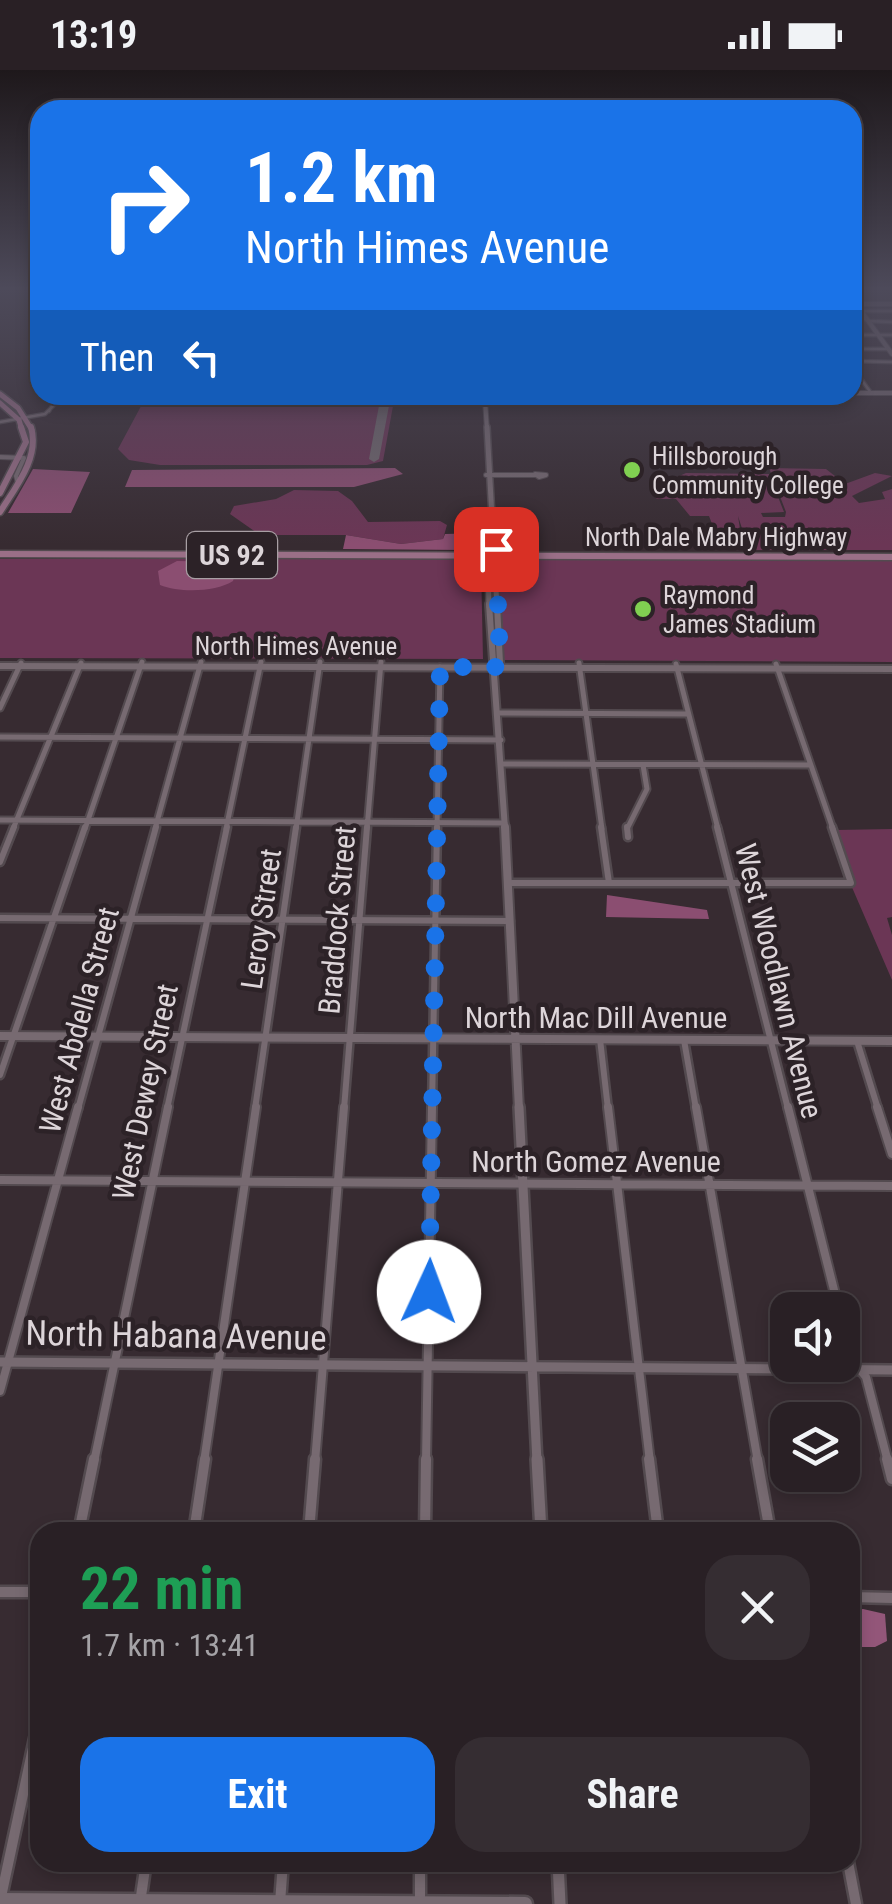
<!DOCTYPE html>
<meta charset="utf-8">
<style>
:root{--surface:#292025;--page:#352d32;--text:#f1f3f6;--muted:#a5a3a7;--line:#453e42;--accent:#1a73e8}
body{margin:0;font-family:"Roboto Condensed",sans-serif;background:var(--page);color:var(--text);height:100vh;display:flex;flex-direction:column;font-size:38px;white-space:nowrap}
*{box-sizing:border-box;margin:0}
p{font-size:32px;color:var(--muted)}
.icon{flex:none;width:55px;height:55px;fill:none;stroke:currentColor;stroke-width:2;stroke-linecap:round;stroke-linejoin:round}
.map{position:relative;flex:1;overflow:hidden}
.side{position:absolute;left:30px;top:1452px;width:830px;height:350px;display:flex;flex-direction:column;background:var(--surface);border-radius:30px;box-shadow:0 5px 15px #0003,0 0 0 2px var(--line)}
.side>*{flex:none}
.guide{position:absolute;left:30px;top:30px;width:832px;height:305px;border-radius:30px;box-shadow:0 5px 15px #0003,0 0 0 2px var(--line);background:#1a73e8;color:#fff;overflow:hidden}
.controls{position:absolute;left:770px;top:1222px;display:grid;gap:20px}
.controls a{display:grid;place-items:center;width:90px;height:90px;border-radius:20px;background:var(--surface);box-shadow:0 5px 15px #0003,0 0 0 2px var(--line);font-size:50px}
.pin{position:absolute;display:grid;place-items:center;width:85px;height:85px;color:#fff;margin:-42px;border-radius:20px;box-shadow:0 5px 15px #0006}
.me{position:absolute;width:110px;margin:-55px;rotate:2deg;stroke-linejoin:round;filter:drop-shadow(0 0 8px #0008)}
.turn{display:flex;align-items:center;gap:35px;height:210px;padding:0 50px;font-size:45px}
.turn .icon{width:130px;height:130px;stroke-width:2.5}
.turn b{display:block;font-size:70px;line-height:85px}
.then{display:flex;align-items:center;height:95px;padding:0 50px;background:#0003;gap:20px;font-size:38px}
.round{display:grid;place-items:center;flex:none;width:105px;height:105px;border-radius:30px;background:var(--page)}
.head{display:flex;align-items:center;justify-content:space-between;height:170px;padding:0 50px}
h1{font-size:60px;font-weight:700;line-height:75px;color:#1e9e55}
.cta{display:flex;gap:20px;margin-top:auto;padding:20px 50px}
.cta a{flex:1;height:115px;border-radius:30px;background:var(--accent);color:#fff;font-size:40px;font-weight:700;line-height:115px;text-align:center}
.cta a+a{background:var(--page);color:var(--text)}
.status{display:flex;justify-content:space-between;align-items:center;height:70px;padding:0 50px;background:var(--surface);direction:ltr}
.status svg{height:28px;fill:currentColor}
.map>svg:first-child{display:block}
</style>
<div class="status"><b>13:19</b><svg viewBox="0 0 49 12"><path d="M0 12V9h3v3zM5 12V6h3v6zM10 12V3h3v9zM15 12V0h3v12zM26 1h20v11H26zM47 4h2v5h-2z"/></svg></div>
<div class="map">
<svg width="892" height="1834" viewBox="0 0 892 1834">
<rect width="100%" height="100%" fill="#372b31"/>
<path fill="#6b3655" d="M147,325H383L370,388L377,389L389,325H395L383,391L367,395H160L129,390L118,379Z
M769,398L826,399L845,414L875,403L892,406L852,426L859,433L885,429L882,422L892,419V480H749L738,446L740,459H714L709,446H690L676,429H657L653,425L656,413H687L677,407L686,403L769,404L784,442L761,443L763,447H785L786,442Z
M294,420L338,421L352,431L368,452L440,451L447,455L443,469L401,474L346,465H260L230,444L234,436L276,429Z
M0,489H468L481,494L483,589L0,588Z
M512,489L892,490V592L503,590L498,496Z
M892,759V847L887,848L892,865V910L851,815L855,814L836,760Z"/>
<path fill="#8b4e71" d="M395,398L403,404L354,417H125L132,400Z
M33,399L90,402L71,443H8Z
M481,463L483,474L465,480L343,479L346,465L401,474L443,469L445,464Z
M177,491L231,492L236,501L233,511C216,522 180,523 160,515L158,501Z
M607,825L707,840L709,849L606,847Z"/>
<path fill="#935679" d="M863,1539L885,1544L887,1571L875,1577H850V1541Z"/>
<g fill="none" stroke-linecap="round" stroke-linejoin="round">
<path fill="#72686e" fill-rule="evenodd" d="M381,325H391L379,389L374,392L369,389Z"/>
<defs>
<path id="minor-far5" d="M861,241H892
M852,249H867
M869,251L892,252
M852,265H892
M852,279H888
M852,291L892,292
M852,296L871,323
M49,341L59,325
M0,352L45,344L64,325"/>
<path id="minor-far4" d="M0,387L24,388L16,406L18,413
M535,404L546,405L539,407Z
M486,405H535"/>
<path id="minor-far3" d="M579,593L602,759
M676,594L718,759
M776,594L833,759
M0,638L21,593
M499,643L688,644
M0,667L501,670
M502,694L811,695
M0,750L505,753
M13,759L81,593
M85,759L142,592
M155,759L201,592
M226,759L261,592
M296,759L320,592
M367,759L381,592
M437,759L440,597
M627,759L647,719L643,695"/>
<path id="minor-far2" d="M601,757L609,813
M627,757L628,767
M717,757L788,1039
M0,792L14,757
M508,813H851L832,757
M0,848L510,851
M600,969L608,1039
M684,970L696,1039
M857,971L878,1039
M0,1005L85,757
M78,1039L156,757
M167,1039L227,757
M255,1039L296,757
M344,1039L367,757
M432,1039L437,757"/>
<path id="minor-far1" d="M608,1037L650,1392
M696,1037L758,1392
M788,1037L839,1240
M877,1037L892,1084
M0,1110L892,1116
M842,1256L851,1289L866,1307L888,1392
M0,1321L78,1037
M94,1392L168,1037
M204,1392L256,1037
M315,1392L344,1037
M426,1392L432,1037"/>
<path id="minor" d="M649,1389L658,1462
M757,1389L770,1462
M887,1389L892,1409
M79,1462L94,1389
M194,1462L205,1389
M309,1462L315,1389
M425,1462L426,1389
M0,1522H40
M850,1527L892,1528
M420,1792V1832
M848,1792L856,1834
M1,1827L40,1645
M140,1833L146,1792
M280,1833L283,1792"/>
<path id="tertiary-far5" d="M856,234L892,284
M857,234H892
M852,323H892
M480,325L485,330L487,360"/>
<path id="tertiary-far4" d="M487,357L497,537
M489,537L487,457L491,448"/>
<path id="tertiary-far3" d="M489,534L505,759
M0,596L892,599
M496,597L500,593L497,534"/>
<path id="tertiary-far2" d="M505,757L519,1039
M0,966L892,971"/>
<path id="tertiary-far1" d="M519,1037L537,1392
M0,1292L892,1300"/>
<path id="tertiary" d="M537,1389L541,1462
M558,1792L560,1834"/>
<path id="secondary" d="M0,1830L525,1834"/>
<path id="primary-far1" d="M0,324L18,338L32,360
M0,333L19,350L22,360"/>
<path id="primary" d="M0,423L26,372L21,357
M0,442C15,418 40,388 31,357
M495,474L519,481
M465,481L488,474
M0,484L892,487"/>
</defs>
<use href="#minor-far5" stroke="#534a4f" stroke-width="5"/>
<use href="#minor-far4" stroke="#534a4f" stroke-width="6"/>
<use href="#minor-far3" stroke="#534a4f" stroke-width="9"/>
<use href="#minor-far2" stroke="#534a4f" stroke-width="11"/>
<use href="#minor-far1" stroke="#534a4f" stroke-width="12"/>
<use href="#minor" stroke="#534a4f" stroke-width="15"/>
<use href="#tertiary-far5" stroke="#534a4f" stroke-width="6"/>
<use href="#tertiary-far4" stroke="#534a4f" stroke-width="8"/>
<use href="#tertiary-far3" stroke="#534a4f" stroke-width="10"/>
<use href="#tertiary-far2" stroke="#534a4f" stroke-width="12"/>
<use href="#tertiary-far1" stroke="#534a4f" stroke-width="14"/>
<use href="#tertiary" stroke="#534a4f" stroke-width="16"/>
<use href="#secondary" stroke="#534a4f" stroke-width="19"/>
<use href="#primary-far1" stroke="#534a4f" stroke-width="8"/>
<use href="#primary" stroke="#534a4f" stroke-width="9"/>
<use href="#minor-far5" stroke="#776a71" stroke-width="2.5"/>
<use href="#minor-far4" stroke="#776a71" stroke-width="4"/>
<use href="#minor-far3" stroke="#776a71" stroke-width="5"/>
<use href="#minor-far2" stroke="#776a71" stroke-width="6"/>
<use href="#minor-far1" stroke="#776a71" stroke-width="8"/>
<use href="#minor" stroke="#776a71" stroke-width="10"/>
<use href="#tertiary-far5" stroke="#776a71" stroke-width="4"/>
<use href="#tertiary-far4" stroke="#776a71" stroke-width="5"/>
<use href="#tertiary-far3" stroke="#776a71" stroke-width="6"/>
<use href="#tertiary-far2" stroke="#776a71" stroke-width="8"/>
<use href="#tertiary-far1" stroke="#776a71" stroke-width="9"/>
<use href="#tertiary" stroke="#776a71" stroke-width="11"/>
<use href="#secondary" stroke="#776a71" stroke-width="14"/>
<use href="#primary-far1" stroke="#9a6f87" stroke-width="5"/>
<use href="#primary" stroke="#9a6f87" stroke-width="6"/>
</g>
<linearGradient id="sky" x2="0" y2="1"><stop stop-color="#1e181b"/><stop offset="0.46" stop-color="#4d4a5a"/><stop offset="1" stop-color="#4d4a5a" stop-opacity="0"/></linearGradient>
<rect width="892" height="475" fill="url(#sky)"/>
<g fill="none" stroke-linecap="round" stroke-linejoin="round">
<path stroke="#1a73e8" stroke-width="18" stroke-dasharray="0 32.4" d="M429,1222L440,597H496L500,593L496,479"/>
</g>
<g fill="#80d051" stroke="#2c2227" stroke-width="4">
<circle cx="632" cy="400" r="10"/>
<circle cx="643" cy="539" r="10"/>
</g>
<g text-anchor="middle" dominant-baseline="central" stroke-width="9" stroke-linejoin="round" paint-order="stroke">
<g font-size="25" fill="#ddd5d9" stroke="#2c2227" text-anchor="start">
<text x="652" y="386">Hillsborough<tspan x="652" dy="29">Community College</tspan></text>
<text x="663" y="525">Raymond<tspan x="663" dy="29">James Stadium</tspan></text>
</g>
<g font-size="25" fill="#ddd5d9" stroke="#2c2227">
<text x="716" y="467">North Dale Mabry Highway</text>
<text x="296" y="576">North Himes Avenue</text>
</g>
<rect fill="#2c2227" stroke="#a89fa4" stroke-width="2.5" x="187" y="462" width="90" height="46" rx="8"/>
<g font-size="28" font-weight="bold" fill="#ddd5d9">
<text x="232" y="485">US 92</text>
</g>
<g font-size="30" fill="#ddd5d9" stroke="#2c2227">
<text transform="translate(261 849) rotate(-82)">Leroy Street</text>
<text transform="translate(337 850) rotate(-85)">Braddock Street</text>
<text transform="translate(779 911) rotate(76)">West Woodlawn Avenue</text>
<text x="596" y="947">North Mac Dill Avenue</text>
<text transform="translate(79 950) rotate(-75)">West Abdella Street</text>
<text transform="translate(145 1022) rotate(-78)">West Dewey Street</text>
<text x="596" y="1091">North Gomez Avenue</text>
</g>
<g font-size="35" fill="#ddd5d9" stroke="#2c2227">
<text transform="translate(176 1266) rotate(1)">North Habana Avenue</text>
</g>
</g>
</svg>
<div class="controls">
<a><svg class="icon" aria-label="sound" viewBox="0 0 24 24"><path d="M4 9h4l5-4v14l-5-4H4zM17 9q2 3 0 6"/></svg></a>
<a><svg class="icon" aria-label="layers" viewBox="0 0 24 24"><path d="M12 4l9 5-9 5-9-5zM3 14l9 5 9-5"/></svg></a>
</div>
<div class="pin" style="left:496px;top:479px;background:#d93025"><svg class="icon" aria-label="arrive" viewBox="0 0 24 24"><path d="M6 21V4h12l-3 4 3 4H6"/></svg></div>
<svg class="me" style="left:429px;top:1222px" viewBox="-20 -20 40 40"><circle r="19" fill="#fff"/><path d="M0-13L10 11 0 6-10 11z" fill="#1a73e8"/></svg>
<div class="guide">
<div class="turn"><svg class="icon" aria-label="right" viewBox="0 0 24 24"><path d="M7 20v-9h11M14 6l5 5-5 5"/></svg><div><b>1.2 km</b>North Himes Avenue</div></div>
<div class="then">Then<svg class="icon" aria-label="left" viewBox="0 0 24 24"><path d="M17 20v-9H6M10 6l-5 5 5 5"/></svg></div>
</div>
<section class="side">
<div class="head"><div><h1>22 min</h1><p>1.7 km · 13:41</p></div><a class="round"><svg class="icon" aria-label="close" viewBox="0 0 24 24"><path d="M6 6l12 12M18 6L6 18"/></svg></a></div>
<div class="cta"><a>Exit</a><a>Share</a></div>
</section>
</div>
